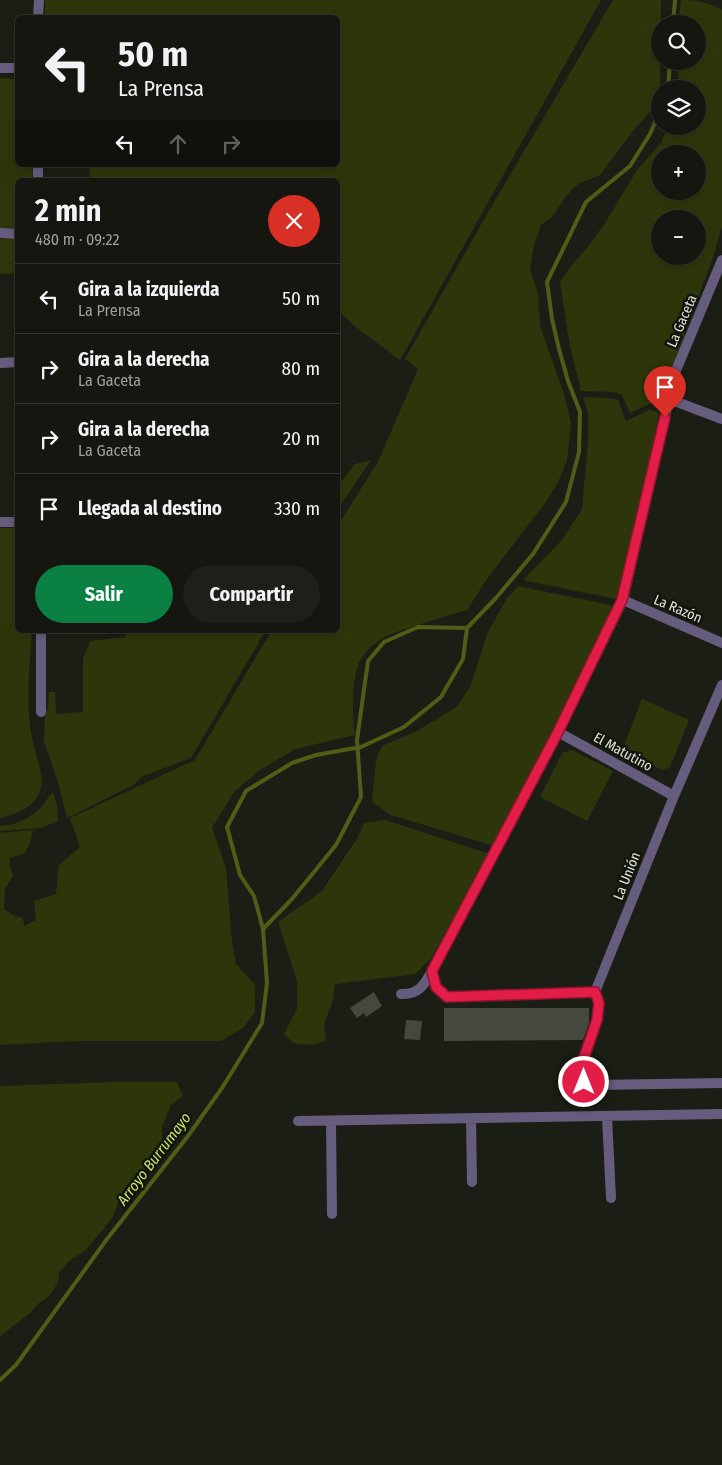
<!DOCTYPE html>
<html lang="es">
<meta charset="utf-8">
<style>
:root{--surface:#14160f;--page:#1d1f18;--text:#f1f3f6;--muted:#9d9f9e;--line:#33352f;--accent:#0b8043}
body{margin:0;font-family:"Fira Sans Condensed",sans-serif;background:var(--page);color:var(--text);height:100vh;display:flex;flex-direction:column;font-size:19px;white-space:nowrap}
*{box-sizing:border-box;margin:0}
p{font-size:16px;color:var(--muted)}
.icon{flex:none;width:28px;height:28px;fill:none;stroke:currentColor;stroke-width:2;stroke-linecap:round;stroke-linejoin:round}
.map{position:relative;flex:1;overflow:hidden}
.panel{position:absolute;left:15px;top:178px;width:325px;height:455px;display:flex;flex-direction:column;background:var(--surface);border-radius:8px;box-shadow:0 2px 8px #0003,0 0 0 1px var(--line)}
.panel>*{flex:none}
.guide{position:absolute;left:15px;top:15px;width:325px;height:152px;border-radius:8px;box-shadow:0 2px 8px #0003,0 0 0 1px var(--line);background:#14160f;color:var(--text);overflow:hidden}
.controls{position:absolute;left:651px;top:15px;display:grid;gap:10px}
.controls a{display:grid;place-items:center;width:55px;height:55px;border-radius:50%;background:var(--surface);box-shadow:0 2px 8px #0003,0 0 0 1px var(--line);font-size:25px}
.pin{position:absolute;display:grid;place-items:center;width:42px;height:42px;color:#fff;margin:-51px -21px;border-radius:50% 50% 50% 0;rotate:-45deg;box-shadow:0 0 5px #0007}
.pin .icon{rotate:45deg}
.me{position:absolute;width:55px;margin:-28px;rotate:0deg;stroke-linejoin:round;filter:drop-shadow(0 0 4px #0008)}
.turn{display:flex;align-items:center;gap:18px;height:105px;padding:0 20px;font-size:22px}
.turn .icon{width:65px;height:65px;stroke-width:2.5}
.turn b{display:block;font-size:35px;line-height:42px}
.lanes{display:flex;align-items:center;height:48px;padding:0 20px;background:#0003;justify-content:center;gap:25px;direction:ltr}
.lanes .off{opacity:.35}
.round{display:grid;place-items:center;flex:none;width:52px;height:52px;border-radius:26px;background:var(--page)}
.overview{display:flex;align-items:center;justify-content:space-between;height:85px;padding:0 20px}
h1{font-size:30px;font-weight:700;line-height:38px}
.primary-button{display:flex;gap:10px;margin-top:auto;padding:10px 20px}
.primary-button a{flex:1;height:58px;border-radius:30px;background:var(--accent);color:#fff;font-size:20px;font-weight:700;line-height:58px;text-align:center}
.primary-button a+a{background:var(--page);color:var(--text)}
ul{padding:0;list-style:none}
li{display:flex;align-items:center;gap:15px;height:70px;padding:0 20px;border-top:1px solid var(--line)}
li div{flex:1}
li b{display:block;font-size:19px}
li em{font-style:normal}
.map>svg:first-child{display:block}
</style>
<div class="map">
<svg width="722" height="1465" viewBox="0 0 722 1465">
<rect width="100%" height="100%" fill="#1b1e14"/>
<path fill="#2d360b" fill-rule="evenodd" d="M45,0H601L400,360L357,328L338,311V180H90L89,165H338V18L45,17Z
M613,0H661L660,84L656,105L633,131L600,175L578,184L566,196L553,216L541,225L534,245L530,270L538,293L540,326L564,394L571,423L567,461L558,482L548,499L487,579L467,610C448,615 430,621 412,627C400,631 387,634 377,642C371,646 365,653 361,659C351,674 352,717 355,735L295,749L260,770L234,792L212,828L226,868L232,943L236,964L255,985V1012L244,1027L221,1041H76L0,1045V833L33,830L30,843L25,853L10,858V866L13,876L5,889L4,909L13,915L23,918L24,926L36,920L34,901L56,894L59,865L80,847L70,818L195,760L272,630H338V525L378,462L418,369L405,359L486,216Z
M681,0C698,0 707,2 722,10V227L712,260L662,395L660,404H649L630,413L622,395L613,392L581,391L569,341L560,282L571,266L587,248L605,223L637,170L661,143L668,126H698V89H679L677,61H698V24H678ZM660,154H698V191H660ZM660,219H698V256H660Z
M0,78L17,79L18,165H33L32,180H18L17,230H0Z
M17,238V273L0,274V239Z
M583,397L608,398L618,400L626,421L649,410L659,412C647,474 637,539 616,599L523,580L562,540L582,509L588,442V413Z
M371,460L338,509V486L355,464Z
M0,528H17L18,630H32C30,668 24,709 34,746C37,760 45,777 40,791C34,808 16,814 0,818Z
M518,586L614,606L610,617L580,678L494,846L391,815L372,802L376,760L382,746L415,732L457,707L471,685L487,634L507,598Z
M126,630H161L169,633L185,630H266L191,758L141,777L135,784L67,818L58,782L44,742L45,711L48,710L49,692H55L56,714L83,712V659L90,641L126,637Z
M642,699L689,720L670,767L663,770L621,753Z
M572,750L613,771L587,821L540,797L562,753Z
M53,792L57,805L58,821L41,828L0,831V826C17,825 32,818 43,805C47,800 48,796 53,792Z
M385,820L490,854L430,960L415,974L335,984L333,1000L324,1024L326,1041L311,1045L293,1043L284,1034L297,1009V981L278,922L322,891L358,837L364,823Z
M114,1082H177L183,1096L171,1105L162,1127V1148L155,1161L140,1173L119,1201L113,1217L86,1250L69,1261L59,1273L58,1283L49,1296L39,1303L29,1314L0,1336V1086Z"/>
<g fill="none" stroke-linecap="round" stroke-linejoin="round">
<path stroke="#4f5d16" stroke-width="4" d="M673,24L675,0
M668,89L670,61
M263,929L254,896L240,875L227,827L246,791L292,763L316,755L361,747L404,727L441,697L463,659L467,628
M0,1380L16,1365L107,1239L188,1136L222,1088L262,1023L267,983L263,929L292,899L336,845L361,797L357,740L368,661L384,642L418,627L467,628L496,598L533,554L566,502L579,452L580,412L568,381L559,349L552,319L547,282L586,202L630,166L650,134L660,111"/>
</g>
<path fill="#45483d" d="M374,992L382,1006L366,1017L364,1013L357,1018L350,1008Z
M444,1008H589V1023L583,1040L444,1041Z
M406,1020L422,1021L420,1040L404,1039Z"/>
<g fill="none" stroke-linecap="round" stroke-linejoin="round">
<path stroke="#665c7e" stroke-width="10" d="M38,18L39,0
M0,68H18
M38,165V180
M0,233L18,234
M0,363L18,362
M669,399L722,419
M0,522H18
M623,600L722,643
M722,685L674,796L595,992L599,1003L597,1020L581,1066L584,1082L595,1085L722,1083
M41,712V630
M558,732L674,796
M432,971L436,987L447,997L595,992
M401,994C419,995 424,985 432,971L558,732L623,600L669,399L672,380L722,260
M607,1117L611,1198
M471,1119L472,1182
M298,1121L722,1114
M331,1121L332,1214"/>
</g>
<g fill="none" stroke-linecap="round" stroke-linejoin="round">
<defs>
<path id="route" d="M584,1082L581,1066L597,1020L599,1003L595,992L447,997L436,987L432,971L558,732L622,600L665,417"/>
</defs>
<use href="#route" stroke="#92132f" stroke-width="12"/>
<use href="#route" stroke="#e11d48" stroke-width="9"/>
</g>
<g text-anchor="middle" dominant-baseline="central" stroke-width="5" stroke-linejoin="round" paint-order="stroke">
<g font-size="14" fill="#e0e2db" stroke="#12150b">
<text transform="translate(682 321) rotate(-67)">La Gaceta</text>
<text transform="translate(678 609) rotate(23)">La Razón</text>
<text transform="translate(623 752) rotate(29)">El Matutino</text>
<text transform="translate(627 876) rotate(-68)">La Unión</text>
</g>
<g font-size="15" font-style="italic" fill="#cae56e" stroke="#12150b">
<text transform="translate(154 1159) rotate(-53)">Arroyo Burrumayo</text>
</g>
</g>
</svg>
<div class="controls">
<a><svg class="icon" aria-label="search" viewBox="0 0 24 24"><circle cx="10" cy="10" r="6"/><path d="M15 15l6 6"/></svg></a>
<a><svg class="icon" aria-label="layers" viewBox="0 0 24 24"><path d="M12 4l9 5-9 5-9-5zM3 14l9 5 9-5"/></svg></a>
<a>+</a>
<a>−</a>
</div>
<div class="pin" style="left:665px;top:417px;background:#d93025"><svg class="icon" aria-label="arrive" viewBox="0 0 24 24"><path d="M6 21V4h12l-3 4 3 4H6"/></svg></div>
<svg class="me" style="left:584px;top:1082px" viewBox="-20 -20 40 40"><circle r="17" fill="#e11d48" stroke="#fff" stroke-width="3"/><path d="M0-11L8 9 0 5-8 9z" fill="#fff"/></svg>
<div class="guide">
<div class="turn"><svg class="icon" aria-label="left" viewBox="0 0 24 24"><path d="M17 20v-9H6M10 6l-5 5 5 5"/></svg><div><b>50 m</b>La Prensa</div></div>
<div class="lanes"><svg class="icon" aria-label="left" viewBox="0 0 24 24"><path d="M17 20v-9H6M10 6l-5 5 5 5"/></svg><svg class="icon off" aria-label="ahead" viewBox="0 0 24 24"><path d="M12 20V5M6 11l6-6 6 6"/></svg><svg class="icon off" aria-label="right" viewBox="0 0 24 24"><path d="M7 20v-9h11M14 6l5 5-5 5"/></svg></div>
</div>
<section class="panel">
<div class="overview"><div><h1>2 min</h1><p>480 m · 09:22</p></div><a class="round" style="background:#d93025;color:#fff"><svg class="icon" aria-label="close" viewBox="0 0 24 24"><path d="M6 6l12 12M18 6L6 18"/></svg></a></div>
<ul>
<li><svg class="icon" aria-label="left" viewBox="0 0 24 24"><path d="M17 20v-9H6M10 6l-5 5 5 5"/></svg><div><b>Gira a la izquierda</b><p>La Prensa</p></div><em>50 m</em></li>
<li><svg class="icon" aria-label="right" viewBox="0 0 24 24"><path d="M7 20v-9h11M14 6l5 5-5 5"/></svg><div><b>Gira a la derecha</b><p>La Gaceta</p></div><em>80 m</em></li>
<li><svg class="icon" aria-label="right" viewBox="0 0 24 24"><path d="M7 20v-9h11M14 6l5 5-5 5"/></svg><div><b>Gira a la derecha</b><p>La Gaceta</p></div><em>20 m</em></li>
<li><svg class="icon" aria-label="arrive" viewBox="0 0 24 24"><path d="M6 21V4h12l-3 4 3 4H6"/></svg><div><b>Llegada al destino</b></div><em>330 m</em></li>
</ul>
<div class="primary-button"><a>Salir</a><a>Compartir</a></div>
</section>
</div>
